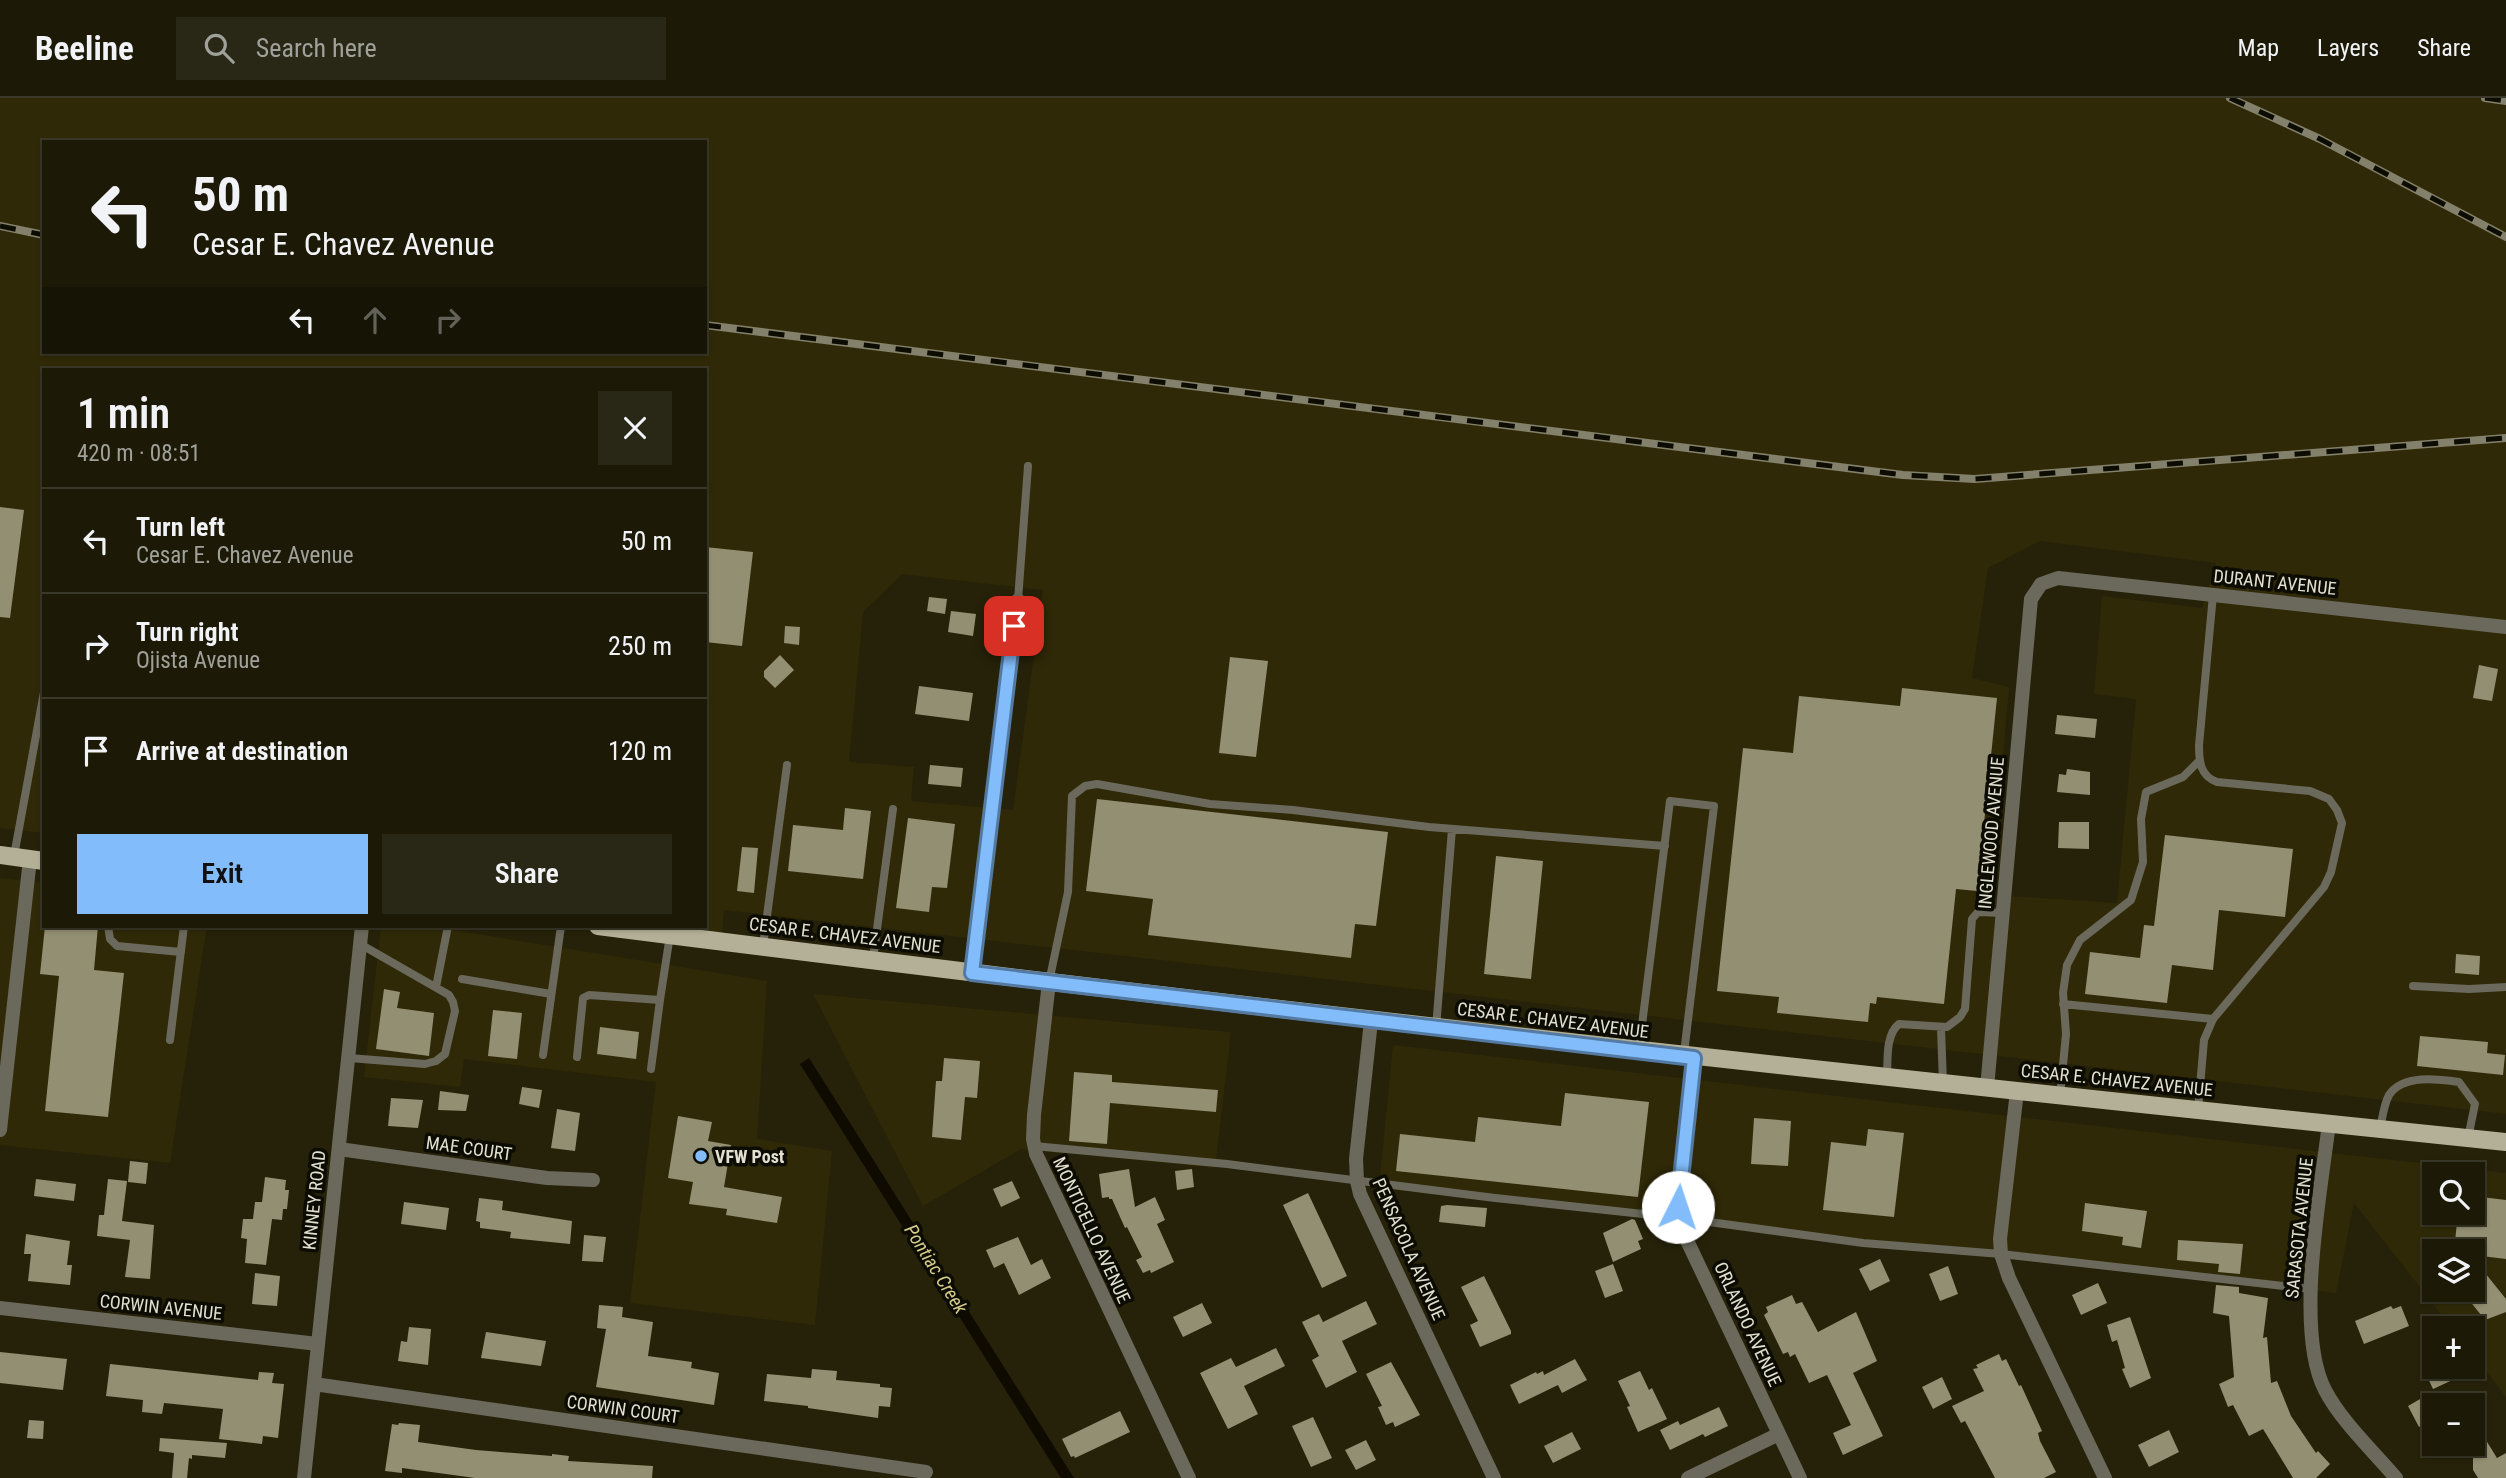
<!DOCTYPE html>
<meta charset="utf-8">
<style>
:root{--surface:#1c1a07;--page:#292715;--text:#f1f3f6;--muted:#a0a19b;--line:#3a3828;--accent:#82bcfa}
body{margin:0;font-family:"Roboto Condensed",sans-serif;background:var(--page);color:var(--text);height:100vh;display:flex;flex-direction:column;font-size:26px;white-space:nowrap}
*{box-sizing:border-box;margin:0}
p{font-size:23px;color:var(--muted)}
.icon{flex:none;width:38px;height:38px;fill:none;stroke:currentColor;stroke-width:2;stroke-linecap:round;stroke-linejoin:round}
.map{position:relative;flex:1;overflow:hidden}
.panel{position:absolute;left:42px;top:270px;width:665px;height:560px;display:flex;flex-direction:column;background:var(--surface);border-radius:0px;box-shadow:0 2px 5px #0004,0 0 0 2px var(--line)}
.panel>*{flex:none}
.banner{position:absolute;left:42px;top:42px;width:665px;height:214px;border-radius:0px;box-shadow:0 2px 5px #0004,0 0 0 2px var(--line);background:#1c1a07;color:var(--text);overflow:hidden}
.fabs{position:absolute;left:2422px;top:1064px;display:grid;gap:14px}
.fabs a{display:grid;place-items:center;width:63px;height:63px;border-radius:0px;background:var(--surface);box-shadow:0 2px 5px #0004,0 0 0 2px var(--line);font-size:35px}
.pin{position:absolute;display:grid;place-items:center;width:60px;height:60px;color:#fff;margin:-30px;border-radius:14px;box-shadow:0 4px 10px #0006}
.me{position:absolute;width:77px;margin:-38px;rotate:4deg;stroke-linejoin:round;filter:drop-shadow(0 0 5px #0008)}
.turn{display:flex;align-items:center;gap:24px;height:147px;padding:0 35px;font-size:32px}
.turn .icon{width:91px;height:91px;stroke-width:2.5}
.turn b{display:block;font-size:49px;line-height:60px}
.lanes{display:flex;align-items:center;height:66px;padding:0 35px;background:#0003;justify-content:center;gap:35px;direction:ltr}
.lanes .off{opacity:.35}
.round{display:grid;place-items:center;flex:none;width:74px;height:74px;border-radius:0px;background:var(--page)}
.head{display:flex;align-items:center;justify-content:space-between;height:119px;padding:0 35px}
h1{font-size:42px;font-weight:600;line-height:52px}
.cta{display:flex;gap:14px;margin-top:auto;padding:14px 35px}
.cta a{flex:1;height:80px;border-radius:0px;background:var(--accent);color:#111;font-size:28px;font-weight:600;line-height:80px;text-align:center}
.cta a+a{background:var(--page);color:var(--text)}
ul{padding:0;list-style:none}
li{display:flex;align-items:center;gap:21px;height:105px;padding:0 35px;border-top:2px solid var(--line)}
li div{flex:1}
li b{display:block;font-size:26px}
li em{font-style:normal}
header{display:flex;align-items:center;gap:42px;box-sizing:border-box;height:98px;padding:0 35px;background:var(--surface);border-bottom:2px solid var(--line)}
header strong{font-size:33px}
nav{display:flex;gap:38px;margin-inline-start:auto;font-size:24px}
.search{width:490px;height:63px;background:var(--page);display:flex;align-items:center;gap:18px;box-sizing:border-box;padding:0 24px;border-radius:0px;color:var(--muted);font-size:26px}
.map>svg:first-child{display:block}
</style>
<header>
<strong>Beeline</strong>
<div class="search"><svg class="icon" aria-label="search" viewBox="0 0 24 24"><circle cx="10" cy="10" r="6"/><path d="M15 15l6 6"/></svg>Search here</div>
<nav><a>Map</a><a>Layers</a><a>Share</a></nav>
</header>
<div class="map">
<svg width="2506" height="1380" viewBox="0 0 2506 1380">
<rect width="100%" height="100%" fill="#262209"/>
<path fill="#2f2907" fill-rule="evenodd" d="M0,0H2506V1016L724,812L721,843L598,828H705V271H44V735L0,730ZM44,44H705V254H44ZM2040,443L2216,465L2202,510L2102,498L2094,596L2136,601L2117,805L1991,797L2009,589L1972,580L1988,470ZM902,476L1043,492L1013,712L911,703L914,669L849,664L863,514Z
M0,780L44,785V828H207L170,1065L0,1047Z
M381,828H428L767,883L757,1041L832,1053L815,1227L630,1205L656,984L464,961L460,989L364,979Z
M813,896L1231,934L1215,1070L1021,1051L923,1108Z
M1393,947L2506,1075V1299L2473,1256V1230H2452L2354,1105L2336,1195L1379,1090ZM2434,1076H2473V1115H2434ZM2434,1153H2473V1192H2434Z"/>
<path fill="#0f0b00" d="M809,960L1074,1380H1061L800,966Z"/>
<path fill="#938f72" d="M0,409L24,412L10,520L0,519Z
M705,449L753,454L742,548L705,544Z
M929,499L947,501L945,516L927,513Z
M951,513L976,516L973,538L948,534Z
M785,528L800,529L799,547L784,545Z
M780,557L794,572L775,590L764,579V573Z
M1230,559L1268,563L1256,659L1219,655Z
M2479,567L2498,571L2492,603L2473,600Z
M919,588L973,595L969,623L915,616Z
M1902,590L1997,600L1977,793L1956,791L1944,906L1877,899L1876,906L1870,905L1868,924L1777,915L1779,899L1717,893L1743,650L1793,655L1799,598L1900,608Z
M2057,617L2097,621L2095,640L2055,636Z
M930,667L963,670L961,689L928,686Z
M2067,671L2090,674V697L2057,694L2059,676L2066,677Z
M1097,701L1388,734L1376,828L1355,826L1351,860L1148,837L1153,801L1086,793Z
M845,710L871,713L863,781L788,773L793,727L843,732Z
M908,720L955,726L947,790L932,789L929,814L896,810Z
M2059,724H2089V751L2058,750Z
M2165,737L2293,751L2285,819L2219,812L2213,872L2172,867L2167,905L2085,896L2090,854L2140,860L2144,827L2154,828Z
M742,749L758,750L754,795L737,793Z
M1496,758L1543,763L1531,881L1484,876Z
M45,828H98L94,872L124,875L108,1019L45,1013L59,878L40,876Z
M2456,856L2480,858L2479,877L2455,875Z
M384,891L400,894L397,910L434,915L429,958L376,951Z
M493,912L522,915L517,961L488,958Z
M600,929L639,934L636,961L597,956Z
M2420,938L2488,944L2487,955L2505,957L2503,977L2417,968Z
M944,960L980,963L977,1000L965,999L961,1042L932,1039L936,983H942Z
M1074,974L1112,977V984L1218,992L1216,1014L1110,1005L1107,1046L1069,1043Z
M522,989L542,992L539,1010L519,1006Z
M440,993L469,997L466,1013L438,1012Z
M1565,995L1649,1004L1638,1099L1396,1073L1400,1036L1475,1044L1478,1019L1561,1028Z
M391,1000L423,1002L418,1030L388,1028Z
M557,1011L580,1015L575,1053L551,1050Z
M678,1018L712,1024L708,1043L731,1047L724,1089L782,1099L777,1125L726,1117L727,1111L689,1106L693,1084L668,1080Z
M1754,1020L1791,1023L1788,1068L1751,1066Z
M1868,1031L1904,1035L1894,1119L1823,1112L1831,1044L1866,1048Z
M130,1063L148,1065L146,1086L128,1084Z
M1129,1071L1135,1109L1155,1099L1165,1122L1157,1126L1174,1164L1151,1175L1150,1172L1143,1175L1136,1162L1142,1159L1127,1129L1125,1130L1112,1101H1109V1099L1102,1100L1099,1076Z
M1192,1071L1194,1089L1177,1092L1175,1073Z
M265,1079L286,1082L285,1092H289L287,1111H283L282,1122L272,1121L266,1167L245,1165L247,1141L241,1140L243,1121H253L255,1104H262Z
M36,1081L76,1086L74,1103L34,1098Z
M108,1081L127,1083L122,1123L154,1127L150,1181L125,1179L130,1142L97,1138L99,1117H104Z
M1012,1083L1020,1100L1001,1109L993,1091Z
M1308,1095L1347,1178L1322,1190L1283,1107Z
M2473,1098L2506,1102V1161L2473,1157V1153H2454L2458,1115H2473Z
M479,1100L503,1103L502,1112L572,1123L570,1146L510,1140L511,1134L480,1130V1124L476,1123Z
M404,1104L449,1110L446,1132L401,1126Z
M2085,1105L2147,1113L2141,1150L2122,1147L2123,1139L2082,1133Z
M1447,1107L1487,1110L1485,1129L1439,1124L1441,1108Z
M1632,1121L1635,1122L1643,1141L1638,1143L1641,1151L1613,1164L1603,1135Z
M26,1136L70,1143L67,1167H72L70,1187L28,1183L31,1156H24Z
M584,1137L606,1139L603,1164L582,1163Z
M1018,1139L1031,1167L1042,1161L1051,1180L1019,1197L1004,1165L994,1170L986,1152Z
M2178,1142L2243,1146L2240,1176L2218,1174L2219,1166L2177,1162Z
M2473,1160L2506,1201V1214L2485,1222L2461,1192H2473Z
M1880,1161L1890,1183L1870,1193L1859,1171Z
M1613,1166L1623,1193L1605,1200L1595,1173Z
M1948,1168L1958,1196L1940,1203L1929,1176Z
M255,1175L280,1178L277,1208L252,1206Z
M1484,1178L1511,1233V1236L1480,1249L1470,1227L1478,1223L1461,1189Z
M2098,1185L2107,1205L2081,1217L2072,1197Z
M2216,1187L2239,1189V1195L2268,1200L2263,1240L2267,1239L2271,1285L2277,1283L2291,1318L2316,1355L2318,1353L2330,1366L2316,1380H2293L2263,1331L2249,1338L2233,1307L2228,1309L2219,1286L2234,1279L2229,1218L2213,1215Z
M1792,1197L1796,1206L1802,1204L1818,1234L1856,1214L1877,1263L1853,1275L1883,1338L1843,1357L1833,1335L1851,1327L1827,1277L1809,1285L1795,1256L1790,1259L1788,1254L1783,1256L1764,1217L1768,1214L1766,1209Z
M1366,1203L1377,1226L1342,1243L1357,1274L1326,1290L1312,1262L1319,1258L1302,1224L1319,1216L1323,1224Z
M1202,1205L1212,1225L1183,1239L1173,1219Z
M599,1207L623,1209L622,1219L653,1224L648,1258L692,1264L691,1270L719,1275L714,1307L596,1289L606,1231L597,1230Z
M2391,1208L2393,1211L2401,1208L2409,1228L2364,1246L2355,1223Z
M2130,1219L2151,1280L2130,1290L2122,1271L2125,1270L2117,1242L2112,1244L2107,1227Z
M409,1229L431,1231L428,1267L398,1263L401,1243L407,1244Z
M486,1234L546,1243L541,1268L481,1260Z
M1276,1250L1285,1268L1244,1288L1258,1316L1228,1331L1200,1275L1231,1260L1236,1269Z
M0,1254L67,1261L63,1292L0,1285Z
M1999,1256L2002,1263L2006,1261L2019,1288L2021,1287L2042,1333L2038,1335L2040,1343L2056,1374L2044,1380H1995L1965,1323L1961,1325L1952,1308L1984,1293L1973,1271L1978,1270L1976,1267Z
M1575,1261L1587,1282L1562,1295L1558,1287L1519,1306L1510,1287L1536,1274L1537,1276L1543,1273L1544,1277Z
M1391,1264L1420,1317L1395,1329L1393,1324L1386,1327L1378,1309L1382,1308L1366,1276Z
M110,1266L258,1282L259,1274L274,1275L272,1285L284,1286L278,1340L263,1338L262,1346L219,1341L223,1311L164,1305L162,1316L142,1314L143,1302L106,1298Z
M2439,1269H2452L2457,1280L2433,1291L2425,1274Z
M812,1271L837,1273L836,1282L880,1286V1289L892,1290L890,1309L879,1308L878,1320L808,1310V1308L764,1303L767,1276L811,1280Z
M1640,1273L1649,1292L1652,1290L1667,1321L1638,1334L1627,1309L1630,1308L1618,1283Z
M1942,1279L1952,1301L1933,1311L1922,1289Z
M2434,1293V1321L2419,1329L2408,1308Z
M1719,1309L1728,1328L1705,1339L1703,1336L1670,1352L1660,1332L1678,1323L1680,1327Z
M1120,1313L1130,1334L1075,1360L1074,1358L1071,1359L1062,1341Z
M1313,1319L1332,1360L1311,1369L1292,1328Z
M2473,1321L2497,1360L2506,1355V1380H2478L2473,1372Z
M29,1322L44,1323L43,1341L27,1340Z
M399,1325L420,1327L418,1344L476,1352L552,1358V1356L569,1358L568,1363L653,1368L652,1380H475L402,1370V1375L385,1373L392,1326L398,1327Z
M2169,1332L2179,1354L2149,1369L2138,1347Z
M1572,1334L1581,1351L1553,1365L1544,1348Z
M160,1340L227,1345L225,1360L192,1357V1361L189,1360L187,1380H172L174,1355L159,1353Z
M1366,1342L1376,1362L1356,1372L1345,1352Z"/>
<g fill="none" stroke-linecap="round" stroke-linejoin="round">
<path stroke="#6a695c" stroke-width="8" d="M1018,502L1028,368
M14,758L44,594
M108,828L110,841L117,848L181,854
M763,848L787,667
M873,861L893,711
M462,881L551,896
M1049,884L1068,794L1072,698L1085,688L1097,686L1210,706L1293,712L1429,729L1665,748
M2413,888L2469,891L2506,889
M436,889L448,828
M660,902L670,837
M2063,906L2213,921
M1436,930L1452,731
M1941,930L1943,986
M170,942L184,828
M1639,951L1670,703L1714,708L1684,955
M543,957L561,828
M577,959L583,900L589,897L660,902L651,971
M349,960L425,966L436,963L445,956L455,913L453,904L449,897L360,846
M1887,980C1888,963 1885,937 1899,926L1947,929L1960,919L1965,911L1972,821L1978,814L2003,815
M2060,998L2066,936L2063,895L2067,867L2080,842L2131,802L2143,764L2141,721L2146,694L2183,679L2199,663
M2198,1012L2204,942L2213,921L2324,789L2331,774L2342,725L2337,712L2329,701L2310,693L2217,684C2200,678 2199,663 2199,647L2213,497
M2380,1031C2382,1021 2384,1006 2389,997C2403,976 2438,981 2459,984L2475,1006L2468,1040
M1034,1048L1227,1066L1495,1100L1680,1120L1863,1145L2001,1156L2311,1191"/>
<path stroke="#6a695c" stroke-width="14" d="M972,875L1018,502
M1049,884L1034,1017L1033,1041L1036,1056L1189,1380
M1371,923L1356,1061L1357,1083L1360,1096L1494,1380
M1694,960L1679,1094L1678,1109L1682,1132L1800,1380
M1987,990L2031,501L2041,486L2058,480L2506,529
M2017,993L2000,1141L2001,1156L2009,1180L2105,1380
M2329,1025C2321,1093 2294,1232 2325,1292C2341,1323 2373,1353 2396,1380
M0,1032L30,761
M339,1051L547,1080L593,1082
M0,1210L318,1246
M314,1286L926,1374
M304,1380L362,828
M1688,1380L1779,1336"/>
<path stroke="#b3b097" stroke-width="18" d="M0,757L44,763
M598,828C1233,909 1869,979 2506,1044"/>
<defs>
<path id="rail" d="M2230,0L2320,41L2506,139
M2485,0L2506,3
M0,128L44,137
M705,227L1903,377L1975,381L2506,340"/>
</defs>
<use href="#rail" stroke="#83806b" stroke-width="8"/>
<use href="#rail" stroke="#0d0c03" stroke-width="5" stroke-dasharray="16" stroke-linecap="butt"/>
</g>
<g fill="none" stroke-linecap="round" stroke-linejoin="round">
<defs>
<path id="route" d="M1014,528L972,875L1694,960L1678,1109"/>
</defs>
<use href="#route" stroke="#547aa2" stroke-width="18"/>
<use href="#route" stroke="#82bcfa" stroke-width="12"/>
</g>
<circle fill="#82bcfa" stroke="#0d0c03" stroke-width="2.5" cx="701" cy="1058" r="7"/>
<g text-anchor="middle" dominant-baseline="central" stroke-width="7" stroke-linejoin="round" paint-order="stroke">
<g font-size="18" fill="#e2e0d0" stroke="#0d0c03">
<text transform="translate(2275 484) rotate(6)">DURANT AVENUE</text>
<text transform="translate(1991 735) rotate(-85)">INGLEWOOD AVENUE</text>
<text transform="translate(845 837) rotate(7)">CESAR E. CHAVEZ AVENUE</text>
<text transform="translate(1553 922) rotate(7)">CESAR E. CHAVEZ AVENUE</text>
<text transform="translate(2117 982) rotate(6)">CESAR E. CHAVEZ AVENUE</text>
<text transform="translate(469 1050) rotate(8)">MAE COURT</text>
<text transform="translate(314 1102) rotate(-84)">KINNEY ROAD</text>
<text transform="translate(2299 1130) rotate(-84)">SARASOTA AVENUE</text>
<text transform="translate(1092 1132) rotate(65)">MONTICELLO AVENUE</text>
<text transform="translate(1409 1151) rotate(66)">PENSACOLA AVENUE</text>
<text transform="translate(161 1209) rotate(6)">CORWIN AVENUE</text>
<text transform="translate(1748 1226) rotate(65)">ORLANDO AVENUE</text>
<text transform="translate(623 1311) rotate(8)">CORWIN COURT</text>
</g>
<g font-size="18" font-weight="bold" fill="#e2e0d0" stroke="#0d0c03" text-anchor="start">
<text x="715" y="1058">VFW Post</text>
</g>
<g font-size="19" font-style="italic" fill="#d7cd8a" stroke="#0d0c03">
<text transform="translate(936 1171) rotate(58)">Pontiac Creek</text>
</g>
</g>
</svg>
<div class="fabs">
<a><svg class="icon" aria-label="search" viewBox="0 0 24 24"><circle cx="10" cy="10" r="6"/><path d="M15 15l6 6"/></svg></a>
<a><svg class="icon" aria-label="layers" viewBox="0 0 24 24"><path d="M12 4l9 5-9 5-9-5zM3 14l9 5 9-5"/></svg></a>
<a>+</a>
<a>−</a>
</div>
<div class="pin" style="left:1014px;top:528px;background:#d93025"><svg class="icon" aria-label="arrive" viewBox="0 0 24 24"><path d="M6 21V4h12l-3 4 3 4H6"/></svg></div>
<svg class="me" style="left:1678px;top:1109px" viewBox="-20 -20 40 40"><circle r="19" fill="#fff"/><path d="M0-13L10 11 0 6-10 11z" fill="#82bcfa"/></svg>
<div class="banner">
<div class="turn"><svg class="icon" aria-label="left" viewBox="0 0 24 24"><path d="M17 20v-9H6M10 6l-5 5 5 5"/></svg><div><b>50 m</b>Cesar E. Chavez Avenue</div></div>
<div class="lanes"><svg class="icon" aria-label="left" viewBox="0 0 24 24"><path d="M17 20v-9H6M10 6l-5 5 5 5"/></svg><svg class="icon off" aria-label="ahead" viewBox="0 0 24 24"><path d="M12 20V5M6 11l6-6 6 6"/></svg><svg class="icon off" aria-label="right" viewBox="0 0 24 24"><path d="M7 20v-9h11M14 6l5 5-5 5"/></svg></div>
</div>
<section class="panel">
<div class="head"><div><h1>1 min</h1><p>420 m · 08:51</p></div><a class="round"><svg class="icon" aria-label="close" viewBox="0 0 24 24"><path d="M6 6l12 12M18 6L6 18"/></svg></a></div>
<ul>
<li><svg class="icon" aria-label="left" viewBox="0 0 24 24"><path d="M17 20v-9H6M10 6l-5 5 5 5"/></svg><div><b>Turn left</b><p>Cesar E. Chavez Avenue</p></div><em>50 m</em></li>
<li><svg class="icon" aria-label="right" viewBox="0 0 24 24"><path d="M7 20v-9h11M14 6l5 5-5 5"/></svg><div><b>Turn right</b><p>Ojista Avenue</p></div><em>250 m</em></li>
<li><svg class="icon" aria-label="arrive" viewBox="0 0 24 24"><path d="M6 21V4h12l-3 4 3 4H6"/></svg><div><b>Arrive at destination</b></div><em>120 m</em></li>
</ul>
<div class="cta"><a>Exit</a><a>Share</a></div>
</section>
</div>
